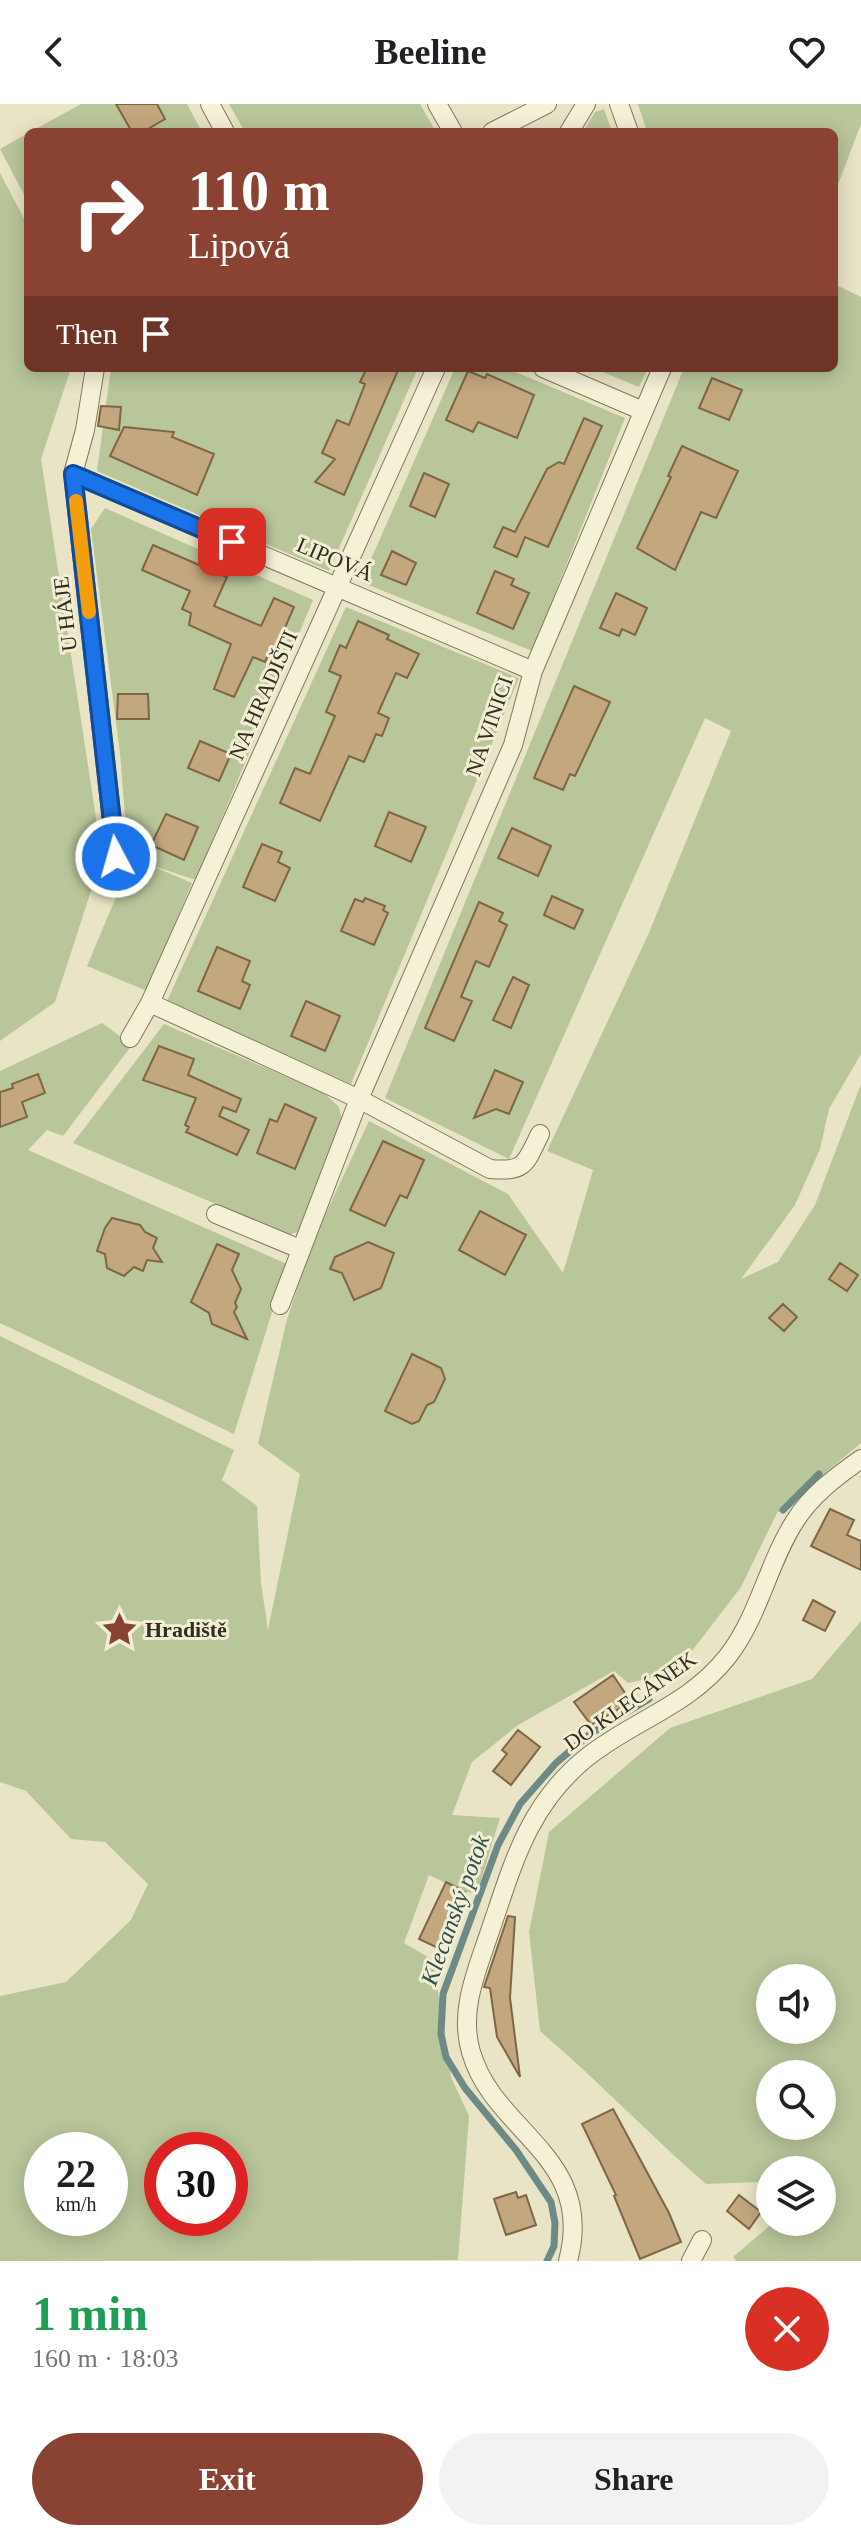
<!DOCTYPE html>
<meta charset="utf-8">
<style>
:root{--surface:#fff;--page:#f2f2f2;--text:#202124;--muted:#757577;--accent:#8a4233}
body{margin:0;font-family:"Times New Roman",serif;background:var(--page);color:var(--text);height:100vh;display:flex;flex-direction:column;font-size:30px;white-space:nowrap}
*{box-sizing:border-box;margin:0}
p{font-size:26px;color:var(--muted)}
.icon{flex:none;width:44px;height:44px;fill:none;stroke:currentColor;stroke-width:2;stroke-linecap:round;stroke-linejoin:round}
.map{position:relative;height:2157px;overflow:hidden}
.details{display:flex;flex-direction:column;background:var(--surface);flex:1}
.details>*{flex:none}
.top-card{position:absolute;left:24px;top:24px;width:814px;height:244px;border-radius:12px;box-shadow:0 4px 20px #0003;background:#8a4233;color:#fff;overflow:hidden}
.tools{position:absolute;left:756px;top:1860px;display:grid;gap:16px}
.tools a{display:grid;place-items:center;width:80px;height:80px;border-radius:50%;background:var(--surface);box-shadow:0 4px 20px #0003;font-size:40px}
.speed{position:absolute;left:24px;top:2028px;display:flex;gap:16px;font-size:40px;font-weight:700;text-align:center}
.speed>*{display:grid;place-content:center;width:104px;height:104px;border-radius:50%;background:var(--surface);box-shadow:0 4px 20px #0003;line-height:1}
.speed small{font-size:20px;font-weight:400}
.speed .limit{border:12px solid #d22;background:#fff;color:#111}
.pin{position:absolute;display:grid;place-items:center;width:68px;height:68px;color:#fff;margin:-34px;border-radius:16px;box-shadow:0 4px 12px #0006}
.me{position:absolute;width:88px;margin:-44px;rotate:354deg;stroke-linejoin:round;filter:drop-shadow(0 0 6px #0008)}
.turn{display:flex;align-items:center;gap:28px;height:168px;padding:0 32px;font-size:36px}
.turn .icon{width:104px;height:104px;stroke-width:2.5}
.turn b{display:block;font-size:56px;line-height:68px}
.then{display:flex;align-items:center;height:76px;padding:0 32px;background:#0003;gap:16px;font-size:30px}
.round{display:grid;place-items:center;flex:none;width:84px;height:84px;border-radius:42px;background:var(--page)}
.summary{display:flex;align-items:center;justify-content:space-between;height:136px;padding:0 32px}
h1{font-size:48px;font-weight:700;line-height:60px;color:#1e9e55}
.action{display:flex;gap:16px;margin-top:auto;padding:16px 32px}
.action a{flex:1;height:92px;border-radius:48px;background:var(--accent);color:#fff;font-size:32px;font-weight:700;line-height:92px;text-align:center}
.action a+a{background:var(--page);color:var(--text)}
header{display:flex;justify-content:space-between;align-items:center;height:104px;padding:0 32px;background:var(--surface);font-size:36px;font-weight:700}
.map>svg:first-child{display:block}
</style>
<header><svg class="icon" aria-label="back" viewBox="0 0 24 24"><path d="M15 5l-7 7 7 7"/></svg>Beeline<svg class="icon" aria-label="heart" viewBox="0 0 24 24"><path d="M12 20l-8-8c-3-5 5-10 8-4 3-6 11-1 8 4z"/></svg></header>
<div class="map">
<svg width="861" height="2157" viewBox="0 0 861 2157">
<rect width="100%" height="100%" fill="#e9e4c5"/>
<path fill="#b9c69a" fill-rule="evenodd" d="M81,0H187L202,28H30Z
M229,0H420L436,28H245Z
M638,0H861V20L834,91V28H647Z
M604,5L612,28H583L595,8Z
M28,29V98L0,45Z
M0,69L28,122V264H71L41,355L102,753L55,898L0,937Z
M834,180L861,193V950L829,1005L820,1045L795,1101L741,1175L778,1158L815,1101L861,980V1339L777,1409L741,1483L692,1547L674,1552L660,1572L628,1579L614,1567L518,1621L472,1658L452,1711L500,1714L477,1789L465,1788L429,1771L404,1839L433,1856L451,1973L469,2012L458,2156L0,2157V1892L66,1878L131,1816L148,1780L105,1738L71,1735L26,1687L0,1678V1232L234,1346L222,1376L257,1402L261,1479L268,1526L300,1370L258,1340L286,1219L312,1139L369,1017L508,1090L563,1169L593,1066L547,1047L648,831L731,627L705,614L509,1055L385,994L684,264H834ZM840,1159L858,1171L847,1187L830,1176ZM42,2046H110V2114H42ZM162,2046H230V2114H162Z
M111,264H418L329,467L97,367Z
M455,264H506L625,314L532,547L361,478Z
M593,264H648L639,283Z
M105,404L313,496L196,776L150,761L192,779L147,887L87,862L132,755L128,750L120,649L91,425Z
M346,503L519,574L351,980L167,897Z
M102,919L132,941L63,1032L47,1026L28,1046L287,1160L234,1330L0,1219V967Z
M164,920L324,989L339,1003L342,1016L298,1128L288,1131L73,1039Z
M861,1517V2157H736L733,2153L774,2118H822V2066H770V2093L759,2078L706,2080C649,2030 597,1976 540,1927L529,1828L549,1728L670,1624L812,1575ZM770,1874H822V1926H770ZM770,1970H822V2022H770Z"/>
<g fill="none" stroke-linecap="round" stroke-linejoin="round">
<path stroke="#6e8a87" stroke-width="7" d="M783,1406L819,1370
M547,2157L554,2142L555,2119L551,2098L516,2046L465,1984L446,1953L441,1930L443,1890L498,1741L520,1700L556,1659L590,1630L649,1595"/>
</g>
<path fill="#c3a77e" stroke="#7e6645" stroke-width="2" d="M116,0H157L165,15L143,28H132Z
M367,264H399L344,391L315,378L335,355L322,349L337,316L349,321L365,280L360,278Z
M468,267L485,274L487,270L534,291L517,334L478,318L473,328L446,316Z
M712,274L742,286L729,316L699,304Z
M101,302L121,303L119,326L98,322Z
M584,314L602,322L548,443L525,433L517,453L494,443L503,423L515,428L547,365L559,358L564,360Z
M124,323L174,328L172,333L214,350L197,391L110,352Z
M682,342L738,367L716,414L701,408L675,466L637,444L671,373L668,372Z
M424,369L449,380L435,413L410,402Z
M153,441L227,473L214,502L261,522L274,494L294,503L274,549L270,547L265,558L253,553L234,593L214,585L231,540L189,521L191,509L182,505L190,487L142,466Z
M392,447L416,459L406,481L381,471Z
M495,467L514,475L511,481L529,489L513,525L477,509Z
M616,489L647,504L635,531L622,525L619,532L600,524Z
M358,517L389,531L387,535L419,550L407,574L396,569L378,609L389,614L382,632L376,630L364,658L349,652L320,717L280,699L295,664L310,670L335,612L326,608L341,572L329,567L340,541L346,544Z
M574,582L610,598L575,672L570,670L563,686L534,674Z
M118,590H148L149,615H117Z
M200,637L231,650L219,677L188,664Z
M389,708L426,723L411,758L375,742Z
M166,710L198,723L184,756L151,741Z
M512,724L551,742L538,772L498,754Z
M262,740L282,748L278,758L290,764L275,797L243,783Z
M552,792L583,806L574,825L544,811Z
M365,794L385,802L383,806L388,809L374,841L341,827L355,795L363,798Z
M479,798L503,809L499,817L507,821L489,863L476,857L461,893L472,897L454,937L425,924Z
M217,843L250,857L242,877L250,881L240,905L198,887Z
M513,873L529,881L511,924L493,916Z
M306,897L340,912L325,947L291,932Z
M159,942L194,955L188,971L241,995L236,1008L223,1003L219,1012L249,1026L237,1051L186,1028L189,1023L185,1021L196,994L143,976Z
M495,966L523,978L509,1010L496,1005L474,1014Z
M38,970L45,989L22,998L27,1013L0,1023V988L13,984L12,980Z
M285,1000L316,1014L295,1065L257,1049L270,1015L277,1018Z
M383,1037L424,1056L407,1094L400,1091L385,1122L350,1106Z
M480,1107L526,1131L505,1171L459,1146Z
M112,1114L140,1121L145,1128L157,1134L153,1144L162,1158L147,1156L143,1167L134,1163L124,1172L107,1164L105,1150L97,1147L105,1124Z
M368,1138L394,1149L381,1184L354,1196L342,1169L330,1165L335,1153Z
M217,1140L239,1150L232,1166L241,1185L235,1199L237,1203L234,1208L247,1235L212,1220L209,1209L191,1198Z
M840,1159L858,1171L847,1187L829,1175Z
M783,1200L797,1213L784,1227L769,1214Z
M412,1250L441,1264L445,1275L434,1298L427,1301L419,1317L412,1320L385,1307Z
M830,1405L854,1416L847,1431L861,1437V1466L811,1442Z
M813,1496L835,1508L825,1527L803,1516Z
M613,1571L631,1598L591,1621L574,1598Z
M518,1626L540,1643L511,1681L493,1667L507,1650L502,1646Z
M446,1778L465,1788L438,1844L419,1835Z
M508,1812L515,1813L510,1894L520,1973L497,1933L490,1884L484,1883Z
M613,2005L669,2109L681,2138L640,2155L614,2092L616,2091L582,2020Z
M516,2088L518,2094L526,2091L536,2121L506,2131L494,2095Z
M739,2091L761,2108L749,2125L727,2107Z"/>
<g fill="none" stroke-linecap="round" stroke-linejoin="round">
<defs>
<path id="street" d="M210,0L225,28
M437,0L453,28
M619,0L629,28
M492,28L547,0
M569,28L586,0
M95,264L85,326L73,370L116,753
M543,264L643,307
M73,370L533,567
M150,899L359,995L490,1065C526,1068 525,1060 540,1030
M130,934L150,899L436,264
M216,1110L300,1145
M280,1201L359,995L513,641L533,567L662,264
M568,2157C596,2052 494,2029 471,1948C459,1907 476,1869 489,1830C513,1761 527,1702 586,1654C633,1616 688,1603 728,1552C759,1512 768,1459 795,1417C811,1391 837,1372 861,1355
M691,2157L702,2136"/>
</defs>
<use href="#street" stroke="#82775d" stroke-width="20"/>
<use href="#street" stroke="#f5f1d7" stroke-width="18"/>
</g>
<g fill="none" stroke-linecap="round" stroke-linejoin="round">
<defs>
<path id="route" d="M116,753L73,370L232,438"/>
</defs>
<use href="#route" stroke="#114b97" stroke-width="20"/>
<use href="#route" stroke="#1a73e8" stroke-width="14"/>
<path stroke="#f59e0b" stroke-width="14" d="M76,397L89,508"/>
</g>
<defs>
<symbol id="sight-bare" viewBox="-9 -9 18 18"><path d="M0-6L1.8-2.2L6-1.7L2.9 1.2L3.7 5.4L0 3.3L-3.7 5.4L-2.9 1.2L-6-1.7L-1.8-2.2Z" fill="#8a4233" stroke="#f1eed3" stroke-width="2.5" paint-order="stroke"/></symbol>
</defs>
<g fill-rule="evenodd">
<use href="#sight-bare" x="94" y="1500" width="51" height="51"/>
</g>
<g text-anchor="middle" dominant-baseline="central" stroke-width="6" stroke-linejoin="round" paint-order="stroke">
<g font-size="22" fill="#332c1f" stroke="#f1eed3">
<text transform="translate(335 455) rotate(23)">LIPOVÁ</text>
<text transform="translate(65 510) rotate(-97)">U HÁJE</text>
<text transform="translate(263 591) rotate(-66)">NA HRADIŠTI</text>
<text transform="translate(489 622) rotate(-71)">NA VINICI</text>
<text transform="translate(630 1597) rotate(-35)">DO KLECÁNEK</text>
</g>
<g font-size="22" font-weight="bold" fill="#332c1f" stroke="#f1eed3" text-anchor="start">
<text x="145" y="1525">Hradiště</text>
</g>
<g font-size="24" font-style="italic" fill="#304e51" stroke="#f1eed3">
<text transform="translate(455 1806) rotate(-70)">Klecanský potok</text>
</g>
</g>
</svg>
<div class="tools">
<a><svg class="icon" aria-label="sound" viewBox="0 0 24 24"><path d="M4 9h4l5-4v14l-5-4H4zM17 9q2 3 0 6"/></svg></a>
<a><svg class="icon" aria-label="search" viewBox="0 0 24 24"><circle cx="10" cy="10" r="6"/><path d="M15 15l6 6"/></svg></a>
<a><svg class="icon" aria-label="layers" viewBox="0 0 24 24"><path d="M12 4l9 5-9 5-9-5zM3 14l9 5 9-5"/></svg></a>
</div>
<div class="speed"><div>22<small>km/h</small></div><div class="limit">30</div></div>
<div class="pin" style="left:232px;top:438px;background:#d93025"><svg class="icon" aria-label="arrive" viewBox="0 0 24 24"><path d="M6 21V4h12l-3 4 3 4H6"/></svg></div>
<svg class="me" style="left:116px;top:753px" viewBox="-20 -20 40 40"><circle r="17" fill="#1a73e8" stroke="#fff" stroke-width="3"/><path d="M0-11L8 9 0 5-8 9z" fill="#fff"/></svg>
<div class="top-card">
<div class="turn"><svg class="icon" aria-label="right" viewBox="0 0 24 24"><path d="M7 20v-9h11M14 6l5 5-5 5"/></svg><div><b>110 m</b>Lipová</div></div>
<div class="then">Then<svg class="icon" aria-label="arrive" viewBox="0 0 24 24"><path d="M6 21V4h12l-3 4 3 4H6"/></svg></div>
</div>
</div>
<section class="details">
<div class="summary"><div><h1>1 min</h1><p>160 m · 18:03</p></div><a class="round" style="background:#d93025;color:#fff"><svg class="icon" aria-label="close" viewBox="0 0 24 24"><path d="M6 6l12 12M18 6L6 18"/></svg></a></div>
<div class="action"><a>Exit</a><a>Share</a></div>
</section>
